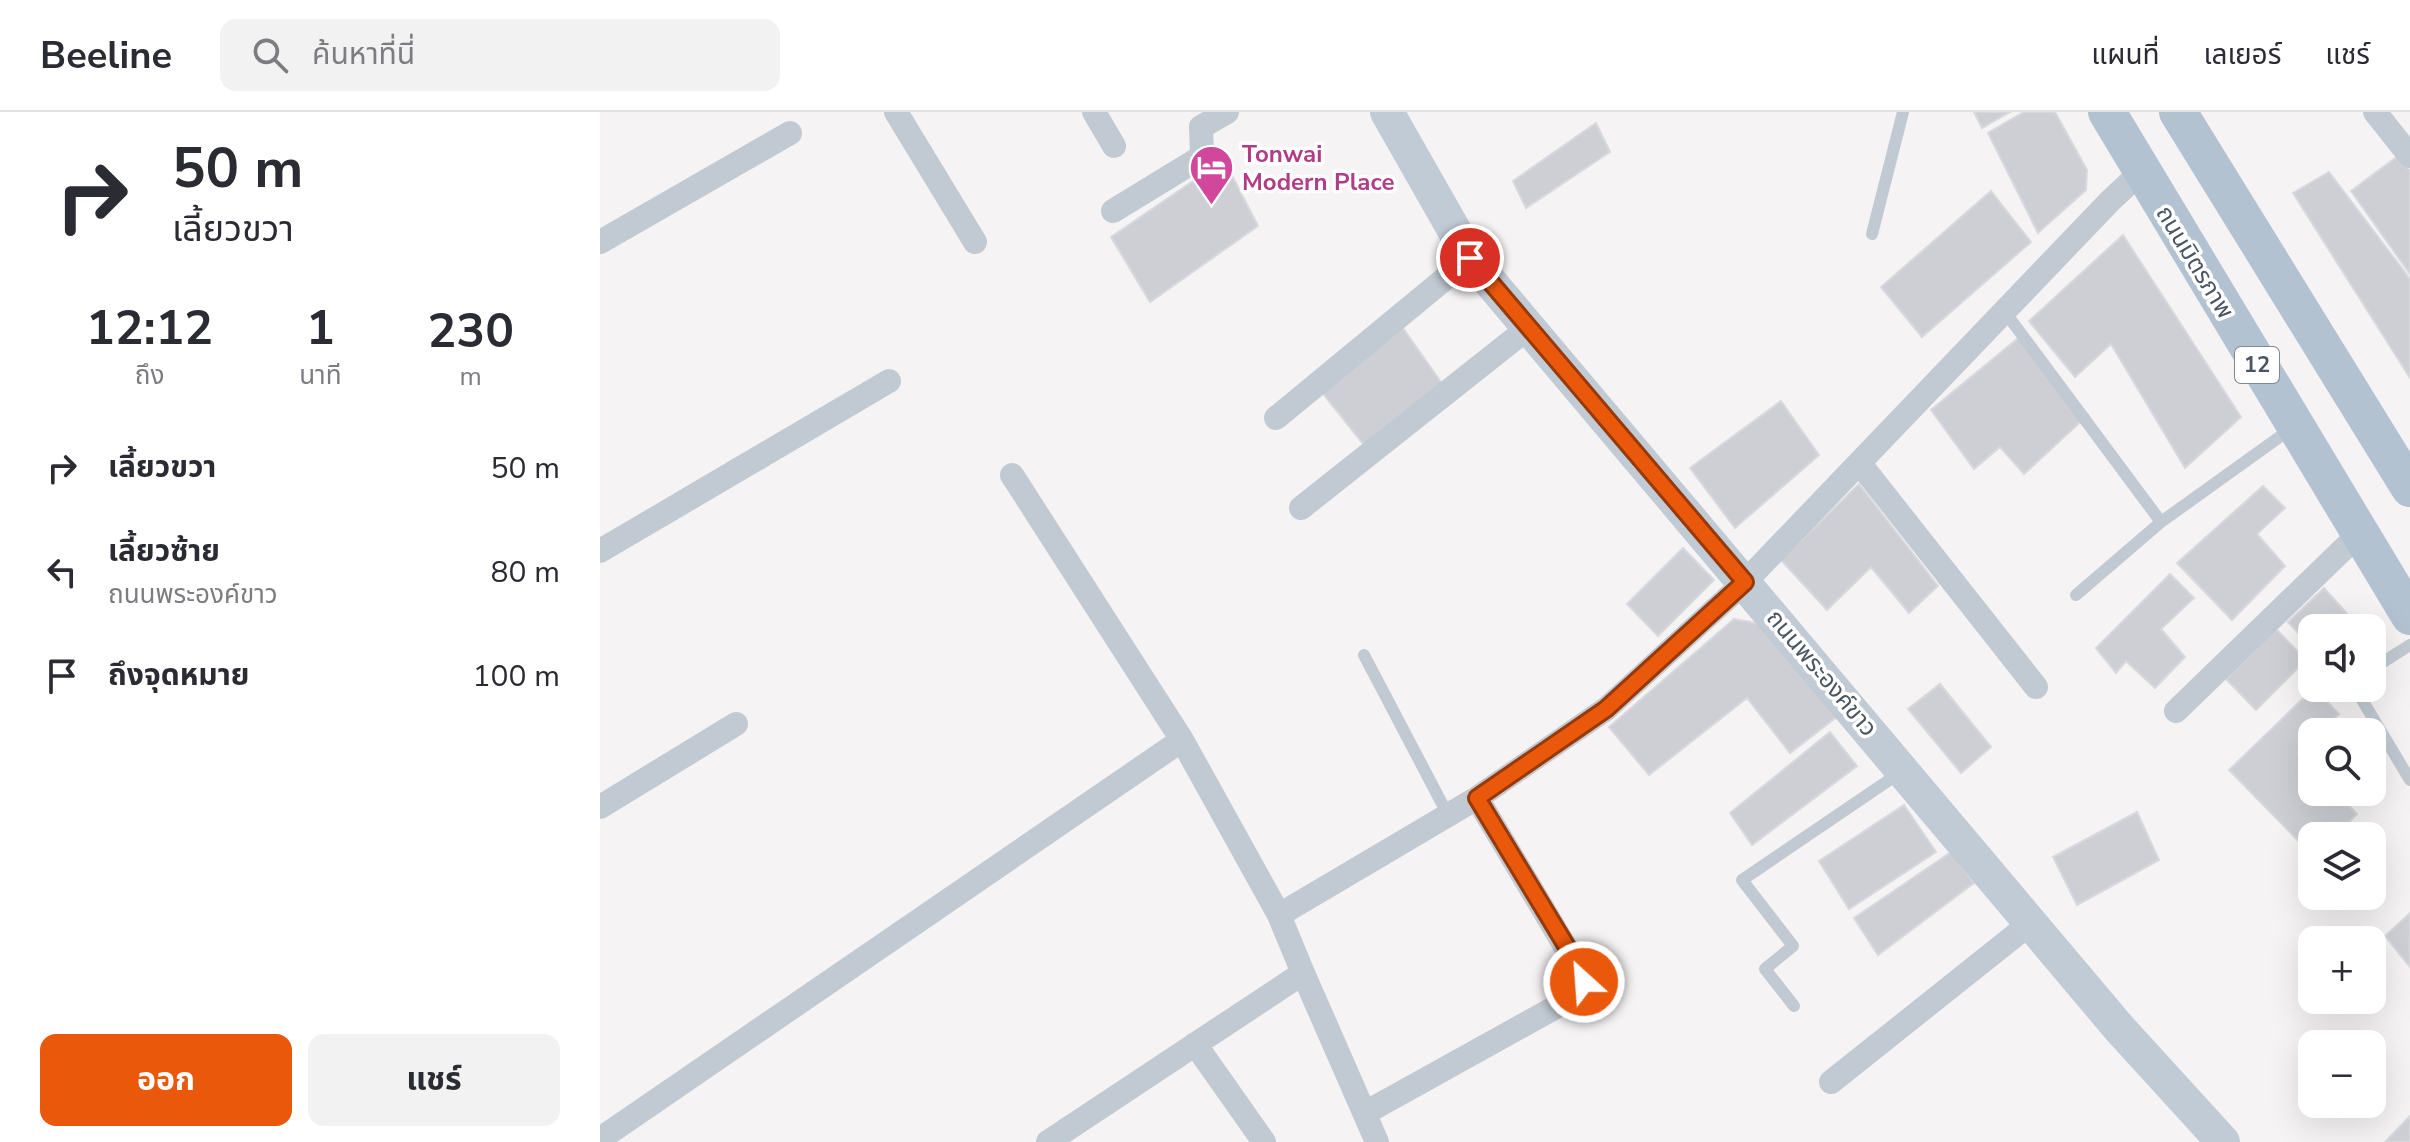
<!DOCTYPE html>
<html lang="th">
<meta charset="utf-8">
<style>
:root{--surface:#fff;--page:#f2f2f3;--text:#2b2b33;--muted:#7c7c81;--line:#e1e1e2;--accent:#ea580c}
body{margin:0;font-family:"Nunito Sans","Noto Sans Thai",sans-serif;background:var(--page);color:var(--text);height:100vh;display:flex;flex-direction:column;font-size:30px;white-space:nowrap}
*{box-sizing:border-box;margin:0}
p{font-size:26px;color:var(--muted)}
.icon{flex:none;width:44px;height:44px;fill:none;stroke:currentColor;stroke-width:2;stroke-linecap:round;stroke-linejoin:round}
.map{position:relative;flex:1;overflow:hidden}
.details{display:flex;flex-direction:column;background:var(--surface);width:600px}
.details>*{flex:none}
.guide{background:#fff;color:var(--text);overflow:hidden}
.fabs{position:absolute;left:1698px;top:502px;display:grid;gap:16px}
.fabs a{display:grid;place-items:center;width:88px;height:88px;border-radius:16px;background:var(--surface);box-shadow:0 8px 32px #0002;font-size:40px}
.pin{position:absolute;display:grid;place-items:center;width:68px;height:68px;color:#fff;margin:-34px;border:4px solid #fff;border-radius:50%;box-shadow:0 2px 8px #0007}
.me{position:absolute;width:88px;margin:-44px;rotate:334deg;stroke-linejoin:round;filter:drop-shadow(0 0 6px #0008)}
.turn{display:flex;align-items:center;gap:28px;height:168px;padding:0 40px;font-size:36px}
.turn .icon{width:104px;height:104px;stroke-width:2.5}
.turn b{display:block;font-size:56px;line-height:68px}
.eta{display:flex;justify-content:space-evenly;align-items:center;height:136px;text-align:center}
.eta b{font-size:48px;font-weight:700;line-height:56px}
.primary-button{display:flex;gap:16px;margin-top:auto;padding:16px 40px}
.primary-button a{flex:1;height:92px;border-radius:16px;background:var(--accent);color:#fff;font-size:32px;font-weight:700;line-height:92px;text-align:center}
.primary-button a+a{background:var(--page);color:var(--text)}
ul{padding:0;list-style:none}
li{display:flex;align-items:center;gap:24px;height:104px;padding:0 40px}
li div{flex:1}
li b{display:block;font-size:30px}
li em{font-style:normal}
header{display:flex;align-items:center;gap:48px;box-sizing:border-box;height:112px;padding:0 40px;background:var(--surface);border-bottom:2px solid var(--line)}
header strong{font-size:38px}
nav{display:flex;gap:44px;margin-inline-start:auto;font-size:28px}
.search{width:560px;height:72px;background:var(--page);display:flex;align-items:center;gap:20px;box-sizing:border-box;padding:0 28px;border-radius:16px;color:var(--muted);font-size:30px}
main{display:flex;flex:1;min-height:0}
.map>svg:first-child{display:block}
</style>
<header>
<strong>Beeline</strong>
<div class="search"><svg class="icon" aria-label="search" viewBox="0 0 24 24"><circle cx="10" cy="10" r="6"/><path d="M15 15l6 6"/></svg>ค้นหาที่นี่</div>
<nav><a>แผนที่</a><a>เลเยอร์</a><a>แชร์</a></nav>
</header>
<main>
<section class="details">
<div class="guide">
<div class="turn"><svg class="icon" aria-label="right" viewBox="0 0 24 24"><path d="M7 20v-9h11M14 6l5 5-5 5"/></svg><div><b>50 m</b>เลี้ยวขวา</div></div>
</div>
<div class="eta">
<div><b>12:12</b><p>ถึง</p></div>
<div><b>1</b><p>นาที</p></div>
<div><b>230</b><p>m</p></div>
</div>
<ul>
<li><svg class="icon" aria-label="right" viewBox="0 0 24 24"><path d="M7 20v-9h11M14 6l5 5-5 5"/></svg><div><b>เลี้ยวขวา</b></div><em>50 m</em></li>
<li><svg class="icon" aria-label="left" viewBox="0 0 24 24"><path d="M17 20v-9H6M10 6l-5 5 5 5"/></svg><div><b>เลี้ยวซ้าย</b><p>ถนนพระองค์ขาว</p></div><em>80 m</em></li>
<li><svg class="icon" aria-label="arrive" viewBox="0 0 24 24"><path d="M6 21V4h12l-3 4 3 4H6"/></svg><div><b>ถึงจุดหมาย</b></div><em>100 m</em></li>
</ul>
<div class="primary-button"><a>ออก</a><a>แชร์</a></div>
</section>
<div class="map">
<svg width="1810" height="1030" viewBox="0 0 1810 1030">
<rect width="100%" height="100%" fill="#f5f3f3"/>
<path fill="#cdcfd5" stroke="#d7d9de" stroke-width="2" d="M1374,0H1410L1382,16Z
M1424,0H1455L1487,58L1486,78L1438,121L1388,21Z
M996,11L1010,40L926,96L913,69Z
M1798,44L1810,59V162L1751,79Z
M624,48L658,114L550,190L511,125Z
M1729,60L1810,167V266L1693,81Z
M1391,79L1431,130L1322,225L1281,175Z
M1523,123L1641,305L1585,356L1511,232L1475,265L1429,209Z
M803,216L843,273L764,333L720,278Z
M1422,223L1488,303L1424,362L1400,335L1374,357L1331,298Z
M1181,289L1219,343L1135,416L1090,356Z
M1259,372L1338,474L1309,501L1271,455L1227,498L1181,448Z
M1663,374L1685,396L1657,422L1685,454L1632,508L1577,451Z
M1083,436L1114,468L1058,524L1027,492Z
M1570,462L1594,486L1561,517L1585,545L1555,576L1526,549L1516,561L1496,536Z
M1724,476L1750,505L1738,516H1712V536L1688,510Z
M1134,507L1160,512L1238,604L1190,641L1147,586L1049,663L1009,615Z
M1676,517L1706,548L1656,598L1626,567Z
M1340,572L1391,635L1361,661L1308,597Z
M1714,576L1739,602L1720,620H1712V628L1698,641L1712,656V680H1736L1757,702L1735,724H1712V743L1629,658Z
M1230,620L1257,654L1152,733L1130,701Z
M1304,693L1336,740L1249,797L1219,749Z
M1537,700L1559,748L1477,793L1453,745Z
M1351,740L1374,771L1278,843L1254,806Z
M1810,801V855L1785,824Z
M1810,1004V1030H1785Z"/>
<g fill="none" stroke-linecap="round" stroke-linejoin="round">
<path stroke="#c1cad2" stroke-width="12" d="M1272,122L1303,0
M1405,200L1561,410
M1476,483L1561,410L1692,316
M764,543L848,703
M1772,557L1810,533
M1755,576L1810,668
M1194,894L1165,857L1193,834L1142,768L1301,660"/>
<path stroke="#c1cad2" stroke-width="24" d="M296,0L375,130
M494,0L514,34
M1775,0L1810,44
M513,99L598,47L602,42L601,15L627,0
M0,130L190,21
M676,306L870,146
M1261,353L1436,575
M412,363L582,628
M701,396L927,217
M0,439L289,269
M1576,599L1760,421
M0,695L136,612
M703,861L777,1030
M595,932L664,1030
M1231,970L1432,810
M765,1001L983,880L981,861L877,686
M0,1027L582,628L679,803
M448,1030L703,861L679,803L877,686L1006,597L1145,470L1510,89L1540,61"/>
<path stroke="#c1cbd6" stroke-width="34" d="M787,0L870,146L1519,916L1623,1030"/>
<path stroke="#b3c2d1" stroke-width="38" d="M1507,0L1810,504
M1578,0L1810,376"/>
</g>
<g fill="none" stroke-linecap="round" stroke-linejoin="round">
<defs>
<path id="route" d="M870,146L1145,470L1006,597L877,686L976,850L984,870"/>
</defs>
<use href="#route" stroke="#983908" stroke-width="20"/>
<use href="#route" stroke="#ea580c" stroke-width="14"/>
</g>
<defs>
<symbol id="hotel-pin" viewBox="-11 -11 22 30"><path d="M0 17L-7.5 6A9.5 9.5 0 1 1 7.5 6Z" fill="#d1479c" stroke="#fff"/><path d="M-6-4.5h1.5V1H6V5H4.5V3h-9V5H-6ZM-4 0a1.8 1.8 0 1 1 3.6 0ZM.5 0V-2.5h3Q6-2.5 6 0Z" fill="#fff"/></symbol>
</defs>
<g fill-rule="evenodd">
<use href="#hotel-pin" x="586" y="30" width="51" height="69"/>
</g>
<g text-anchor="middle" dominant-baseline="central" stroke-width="7" stroke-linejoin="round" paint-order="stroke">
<rect fill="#fff" stroke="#808990" stroke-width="2" x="1635" y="235" width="44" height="36" rx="6"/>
<g font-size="22" font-weight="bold" fill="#4a5661">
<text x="1657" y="253">12</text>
</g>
<g font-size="24" font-weight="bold" fill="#b23c85" stroke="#fff" text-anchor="start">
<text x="642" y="42">Tonwai<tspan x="642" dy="28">Modern Place</tspan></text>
</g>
<g font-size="24" fill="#4a5661" stroke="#fff">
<text transform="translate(1595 150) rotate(59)">ถนนมิตรภาพ</text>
<text transform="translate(1222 561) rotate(50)">ถนนพระองค์ขาว</text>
</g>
</g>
</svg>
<div class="fabs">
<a><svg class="icon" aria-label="sound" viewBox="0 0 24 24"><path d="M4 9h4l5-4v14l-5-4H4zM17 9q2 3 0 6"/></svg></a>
<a><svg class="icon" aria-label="search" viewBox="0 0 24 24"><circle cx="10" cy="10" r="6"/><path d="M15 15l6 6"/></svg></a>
<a><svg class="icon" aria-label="layers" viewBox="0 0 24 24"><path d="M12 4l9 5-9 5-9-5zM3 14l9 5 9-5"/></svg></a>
<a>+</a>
<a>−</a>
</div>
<div class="pin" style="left:870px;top:146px;background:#d93025"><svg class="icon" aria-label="arrive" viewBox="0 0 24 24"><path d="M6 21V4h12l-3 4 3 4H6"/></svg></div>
<svg class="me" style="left:984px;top:870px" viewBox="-20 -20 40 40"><circle r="17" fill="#ea580c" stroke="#fff" stroke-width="3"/><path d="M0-11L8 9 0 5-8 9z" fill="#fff"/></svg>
</div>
</main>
